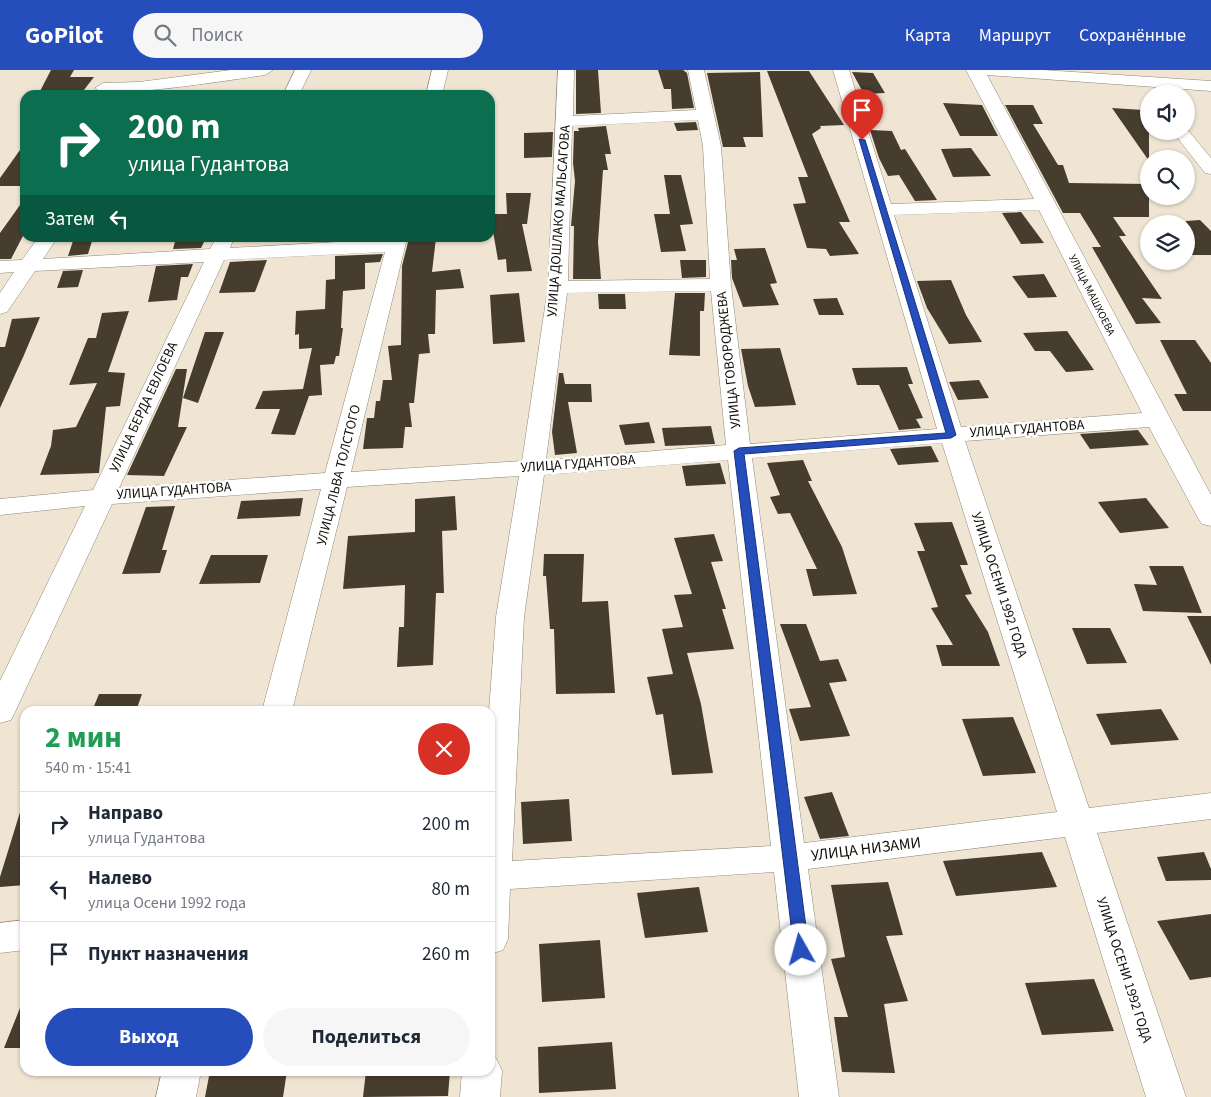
<!DOCTYPE html>
<html lang="ru">
<meta charset="utf-8">
<style>
:root{--surface:#fff;--page:#f6f6f7;--text:#1f2937;--muted:#747a83;--line:#e0e1e3;--accent:#254dbc}
body{margin:0;font-family:"Source Sans 3",sans-serif;background:var(--page);color:var(--text);height:100vh;display:flex;flex-direction:column;font-size:19px;white-space:nowrap}
*{box-sizing:border-box;margin:0}
p{font-size:16px;color:var(--muted)}
.icon{flex:none;width:28px;height:28px;fill:none;stroke:currentColor;stroke-width:2;stroke-linecap:round;stroke-linejoin:round}
.map{position:relative;flex:1;overflow:hidden}
.details{position:absolute;left:20px;top:636px;width:475px;height:370px;display:flex;flex-direction:column;background:var(--surface);border-radius:15px;box-shadow:0 1px 4px #0004}
.details>*{flex:none}
.top-card{position:absolute;left:20px;top:20px;width:475px;height:152px;border-radius:15px;box-shadow:0 1px 4px #0004;background:#0b6e4f;color:#fff;overflow:hidden}
.controls{position:absolute;left:1140px;top:15px;display:grid;gap:10px}
.controls a{display:grid;place-items:center;width:55px;height:55px;border-radius:50%;background:var(--surface);box-shadow:0 1px 4px #0004;font-size:25px}
.pin{position:absolute;display:grid;place-items:center;width:42px;height:42px;color:#fff;margin:-51px -21px;border-radius:50% 50% 50% 0;rotate:-45deg;box-shadow:0 0 5px #0007}
.pin .icon{rotate:45deg}
.me{position:absolute;width:55px;margin:-28px;rotate:353deg;stroke-linejoin:round;filter:drop-shadow(0 0 4px #0008)}
.turn{display:flex;align-items:center;gap:18px;height:105px;padding:0 25px;font-size:22px}
.turn .icon{width:65px;height:65px;stroke-width:2.5}
.turn b{display:block;font-size:35px;line-height:42px}
.then{display:flex;align-items:center;height:48px;padding:0 25px;background:#0003;gap:10px;font-size:19px}
.round{display:grid;place-items:center;flex:none;width:52px;height:52px;border-radius:26px;background:var(--page)}
.summary{display:flex;align-items:center;justify-content:space-between;height:85px;padding:0 25px}
h1{font-size:30px;font-weight:700;line-height:38px;color:#1e9e55}
.action{display:flex;gap:10px;margin-top:auto;padding:10px 25px}
.action a{flex:1;height:58px;border-radius:30px;background:var(--accent);color:#fff;font-size:20px;font-weight:700;line-height:58px;text-align:center}
.action a+a{background:var(--page);color:var(--text)}
ul{padding:0;list-style:none}
li{display:flex;align-items:center;gap:15px;height:65px;padding:0 25px;border-top:1px solid var(--line)}
li div{flex:1}
li b{display:block;font-size:19px}
li em{font-style:normal}
header{display:flex;align-items:center;gap:30px;box-sizing:border-box;height:70px;padding:0 25px;background:var(--accent);color:#fff}
header strong{font-size:24px}
nav{display:flex;gap:28px;margin-inline-start:auto;font-size:18px}
.search{width:350px;height:45px;background:var(--page);display:flex;align-items:center;gap:12px;box-sizing:border-box;padding:0 18px;border-radius:28px;color:var(--muted);font-size:19px}
.map>svg:first-child{display:block}
</style>
<header>
<strong>GoPilot</strong>
<div class="search"><svg class="icon" aria-label="search" viewBox="0 0 24 24"><circle cx="10" cy="10" r="6"/><path d="M15 15l6 6"/></svg>Поиск</div>
<nav><a>Карта</a><a>Маршрут</a><a>Сохранённые</a></nav>
</header>
<div class="map">
<svg width="1211" height="1027" viewBox="0 0 1211 1027">
<rect width="100%" height="100%" fill="#f0e5d3"/>
<path fill="#463d2f" d="M51,0H74L70,7H94L80,25H38Z
M576,0H598L601,43L576,44Z
M658,0H683L687,3L694,38L672,39L671,19H664Z
M767,1H809L844,55L820,56L821,58L812,64L850,152H839L859,184L830,186L826,179L807,178L793,134L806,133L798,107H808Z
M760,2L763,67H743L746,77H723L707,3Z
M852,2L873,3L885,23L864,24Z
M943,33L982,35L998,66H960Z
M1005,35H1033L1043,54H1033L1058,95H1063L1069,113L1149,114V147H1113L1126,166H1119L1162,229L1142,228L1161,253L1136,254L1092,177H1101L1080,143H1063Z
M1112,38L1143,40L1149,48V91Z
M696,52L698,60L677,61L674,53Z
M606,56L611,84H605L608,100H603L598,172L601,209H573L574,156H571L575,111L573,93L574,61H579L578,58Z
M870,60L892,61L901,80L905,79L937,130L915,131L899,105L888,106L879,88Z
M553,62L552,87L524,88V63Z
M25,73V116H0V108Z
M971,78L991,106L953,107L941,79Z
M664,105H681L693,154L680,155L686,181L661,182L654,144H670Z
M506,123H531L527,154H522L532,201L507,202L506,189L498,190L490,144H507Z
M25,128V162L11,189H0V163Z
M1021,142L1044,173L1021,174L1002,143Z
M1200,150L1211,161V185H1186V151Z
M176,168H206L201,178L173,179Z
M409,168H436L432,202L460,199L464,218L436,220L435,264H428L430,283L419,284L414,333H409L412,357H405L403,378L363,379L367,348H374L376,331H380L383,310H392L388,276L401,275L402,196Z
M73,171H92L88,184L68,186Z
M765,178L777,213L770,214L779,235L743,237L732,208L731,190H737L734,179Z
M383,184L380,192L365,193V219L343,221L341,258H343L339,286H336L334,294L320,295L322,325L309,326L295,365L271,364L280,339H255L263,321L303,319L312,278L299,279V264L295,265L296,241L325,239L326,210L335,209V186Z
M267,190L255,222L219,223L230,192Z
M680,190H706V207L682,208Z
M193,194L188,207H181L177,230L148,232L156,196Z
M83,200L78,217L57,218L63,201Z
M1044,204L1057,227L1028,228L1012,206Z
M951,210L966,245L982,272L949,274L927,238L917,211Z
M519,223L525,272L493,274L490,225Z
M675,223H705L704,241H700V286L669,285Z
M598,224H625L626,239H599Z
M837,228L844,245H819L813,229Z
M129,241L108,302L125,303L120,336L106,337L99,403L40,405L51,376L53,360L76,357L97,313L69,315L88,268H96L102,243Z
M40,247L24,285L0,338V277H5L12,249Z
M1067,261L1094,300L1066,302L1050,281H1035L1023,263Z
M205,262H224L198,333L183,328Z
M1160,270H1195L1211,293V341H1183L1174,324H1187Z
M780,278L796,335L755,337L748,316L741,279Z
M907,297L913,314H908L923,348L916,349L921,358L899,360L879,315H857L852,298Z
M176,299H187L178,357H187L164,406L127,405Z
M559,303H563L565,314H591L592,332H568L577,383L555,385L552,362Z
M979,310L989,328L958,330L949,312Z
M649,352L655,373L625,375L619,355Z
M711,356L715,374L665,376L662,358Z
M1138,360L1149,375L1090,379L1080,364Z
M931,376L939,392L898,395L890,379Z
M803,390L812,411H808L842,477L857,524L813,526L806,499H817L790,443L778,444L770,427L780,425L767,393Z
M720,393L726,414L686,416L682,396Z
M455,426L457,460L442,461L444,523H436L433,595L397,597L399,557H404L405,515L343,519L348,466L415,462V429Z
M303,428L300,446L237,449L241,431Z
M1146,428L1169,458L1120,463L1098,432Z
M175,436L162,480H167L160,503L122,504L146,437Z
M952,452L968,495H960L972,524L965,525L988,562L1000,596H942L936,575H953L931,538L938,537L917,481H925L914,453Z
M714,464L723,491L711,492L726,539H722L734,579L687,583L701,634L713,703L672,705L663,644L656,645L647,607L673,604L662,559L683,557L674,525L692,524L674,468Z
M544,484H584L582,532L608,531L615,623L556,624L554,559H550L546,506H543Z
M211,485H268L260,513L199,514Z
M1149,496H1183L1202,543L1143,541L1134,514L1157,515Z
M1187,546H1211V595Z
M780,554H806L820,591L838,589L847,611L829,613L850,666L800,671L789,639L811,637Z
M1072,558H1110L1127,593L1087,594Z
M99,624H142L136,641H92Z
M1161,639L1179,670L1111,675L1096,644Z
M1013,647L1036,703L983,706L962,649Z
M832,722L849,766L820,769L804,727Z
M569,729L572,771L523,774L521,732Z
M21,739L25,740V815L0,817V807Z
M1042,782L1057,817L956,826L943,791Z
M1204,782L1211,799V810L1166,811L1157,787Z
M888,812L903,865L886,866L908,931L884,934L895,1003L842,1002L834,947H848L831,889L845,887L831,815Z
M699,817L708,862L645,868L637,823Z
M1211,844V907L1190,910L1157,851Z
M600,870L605,928L542,932L539,874Z
M1094,909L1114,961L1042,965L1025,913Z
M24,928L25,978H4Z
M612,972L616,1019L539,1023L538,977Z
M210,1001H287L283,1027H205Z
M366,1001H450L448,1026L363,1027Z"/>
<g fill="none" stroke-linecap="round" stroke-linejoin="round">
<defs>
<path id="minor" d="M231,0H273L265,5C242,8 104,31 95,18L103,13L139,12Z
M295,0H311L299,25H283Z
M432,0H448L442,25H426Z
M558,0H574L573,46L696,40L688,0H704L721,76L731,215L750,374L937,359L833,0H849L891,134L1034,129L966,0H1043L1211,11V21L987,5L1211,425V456L1202,454L1198,448L1149,357L965,371L1089,738L1211,723V749L1097,763L1186,1027H1146L1065,767L808,799L839,1027H799L774,802L510,819L508,869L503,880L490,884L489,641L496,547L519,406L347,417L292,641H262L321,419L112,434L15,642L11,650L0,653V611L85,436L0,445V429L93,420L204,192L35,201L7,242L0,244V223L14,202L0,203V191L22,190L38,168H57L43,189L210,179L216,168H234L230,178L407,168L351,402L522,391L548,217ZM698,50L703,76L710,209L568,211L572,56ZM1039,140L1142,343L961,357L894,145ZM385,182L325,403L119,418L224,190ZM711,221L726,375L546,390L567,223ZM942,373L1057,742L804,773L752,388ZM728,390L771,776L512,791L524,547L544,405Z
M1186,58L1211,88V104L1205,103L1172,61H1186Z
M25,850V880L0,883V853Z
M490,986L496,988L502,1001L500,1027H460L462,1001H490Z
M162,1001H201L196,1027H156Z"/>
</defs>
<use href="#minor" stroke="#908675" stroke-width="1"/>
<use href="#minor" fill="#fff" fill-rule="evenodd"/>
</g>
<path fill="#254dbc" stroke="#18327a" d="M859,69L865,70L956,365L951,368L744,384L809,880L807,885L801,886L796,885L794,880L734,381L739,378L946,363Z"/>
<g text-anchor="middle" dominant-baseline="central" stroke-width="5" stroke-linejoin="round" paint-order="stroke">
<g font-size="11" fill="#110e08" stroke="#fff">
<text transform="translate(1092 225) rotate(63)">УЛИЦА МАШХОЕВА</text>
</g>
<g font-size="14" fill="#110e08" stroke="#fff">
<text transform="translate(559 151) rotate(-86)">УЛИЦА ДОШЛАКО МАЛЬСАГОВА</text>
<text transform="translate(729 290) rotate(-96)">УЛИЦА ГОВОРОДЖЕВА</text>
<text transform="translate(144 337) rotate(-65)">УЛИЦА БЕРДА ЕВЛОЕВА</text>
<text transform="translate(1027 359) rotate(-4)">УЛИЦА ГУДАНТОВА</text>
<text transform="translate(578 394) rotate(-4)">УЛИЦА ГУДАНТОВА</text>
<text transform="translate(339 405) rotate(-76)">УЛИЦА ЛЬВА ТОЛСТОГО</text>
<text transform="translate(174 421) rotate(-4)">УЛИЦА ГУДАНТОВА</text>
<text transform="translate(999 515) rotate(72)">УЛИЦА ОСЕНИ 1992 ГОДА</text>
<text transform="translate(1124 900) rotate(72)">УЛИЦА ОСЕНИ 1992 ГОДА</text>
</g>
<g font-size="16" fill="#110e08" stroke="#fff">
<text transform="translate(866 779) rotate(-7)">УЛИЦА НИЗАМИ</text>
</g>
</g>
</svg>
<div class="controls">
<a><svg class="icon" aria-label="sound" viewBox="0 0 24 24"><path d="M4 9h4l5-4v14l-5-4H4zM17 9q2 3 0 6"/></svg></a>
<a><svg class="icon" aria-label="search" viewBox="0 0 24 24"><circle cx="10" cy="10" r="6"/><path d="M15 15l6 6"/></svg></a>
<a><svg class="icon" aria-label="layers" viewBox="0 0 24 24"><path d="M12 4l9 5-9 5-9-5zM3 14l9 5 9-5"/></svg></a>
</div>
<div class="pin" style="left:862px;top:70px;background:#d93025"><svg class="icon" aria-label="arrive" viewBox="0 0 24 24"><path d="M6 21V4h12l-3 4 3 4H6"/></svg></div>
<svg class="me" style="left:801px;top:880px" viewBox="-20 -20 40 40"><circle r="19" fill="#fff"/><path d="M0-13L10 11 0 6-10 11z" fill="#254dbc"/></svg>
<div class="top-card">
<div class="turn"><svg class="icon" aria-label="right" viewBox="0 0 24 24"><path d="M7 20v-9h11M14 6l5 5-5 5"/></svg><div><b>200 m</b>улица Гудантова</div></div>
<div class="then">Затем<svg class="icon" aria-label="left" viewBox="0 0 24 24"><path d="M17 20v-9H6M10 6l-5 5 5 5"/></svg></div>
</div>
<section class="details">
<div class="summary"><div><h1>2 мин</h1><p>540 m · 15:41</p></div><a class="round" style="background:#d93025;color:#fff"><svg class="icon" aria-label="close" viewBox="0 0 24 24"><path d="M6 6l12 12M18 6L6 18"/></svg></a></div>
<ul>
<li><svg class="icon" aria-label="right" viewBox="0 0 24 24"><path d="M7 20v-9h11M14 6l5 5-5 5"/></svg><div><b>Направо</b><p>улица Гудантова</p></div><em>200 m</em></li>
<li><svg class="icon" aria-label="left" viewBox="0 0 24 24"><path d="M17 20v-9H6M10 6l-5 5 5 5"/></svg><div><b>Налево</b><p>улица Осени 1992 года</p></div><em>80 m</em></li>
<li><svg class="icon" aria-label="arrive" viewBox="0 0 24 24"><path d="M6 21V4h12l-3 4 3 4H6"/></svg><div><b>Пункт назначения</b></div><em>260 m</em></li>
</ul>
<div class="action"><a>Выход</a><a>Поделиться</a></div>
</section>
</div>
